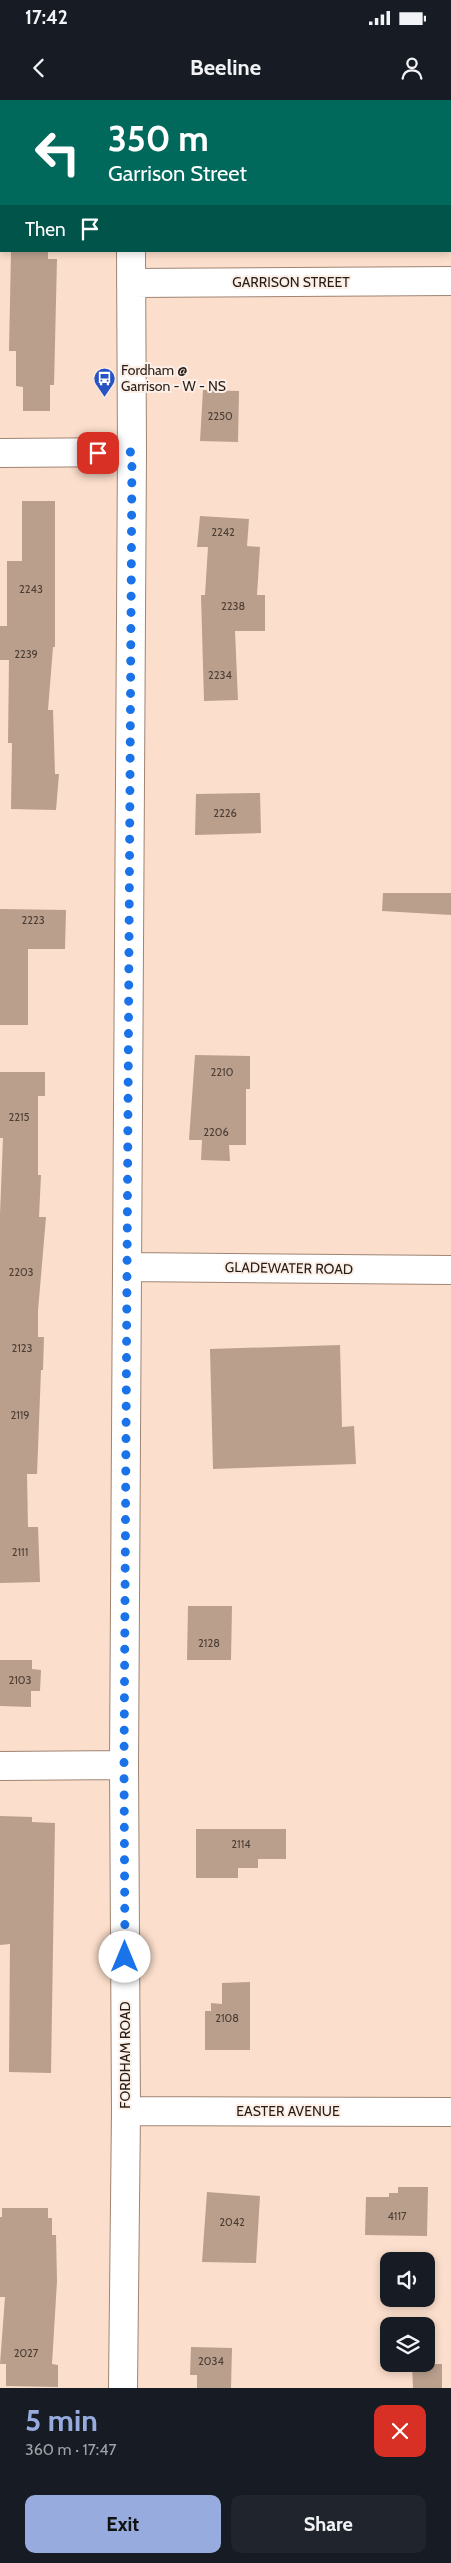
<!DOCTYPE html>
<meta charset="utf-8">
<style>
:root{--surface:#171b24;--page:#20242c;--text:#f1f3f6;--muted:#9ea1a6;--accent:#97abdf}
body{margin:0;font-family:Cabin,sans-serif;background:var(--page);color:var(--text);height:100vh;display:flex;flex-direction:column;font-size:19px;white-space:nowrap}
*{box-sizing:border-box;margin:0}
p{font-size:16px;color:var(--muted)}
.icon{flex:none;width:28px;height:28px;fill:none;stroke:currentColor;stroke-width:2;stroke-linecap:round;stroke-linejoin:round}
.map{position:relative;height:2288px;overflow:hidden}
.side{display:flex;flex-direction:column;background:var(--surface);flex:1}
.side>*{flex:none}
.guide{position:absolute;left:0px;top:0px;width:451px;height:152px;box-shadow:0 2px 8px #0003;background:#00695c;color:#fff;overflow:hidden}
.buttons{position:absolute;left:380px;top:2152px;display:grid;gap:10px}
.buttons a{display:grid;place-items:center;width:55px;height:55px;border-radius:10px;background:var(--surface);box-shadow:0 2px 8px #0003;font-size:25px}
.pin{position:absolute;display:grid;place-items:center;width:42px;height:42px;color:#fff;margin:-21px;border-radius:10px;box-shadow:0 2px 8px #0006}
.me{position:absolute;width:55px;margin:-28px;rotate:0deg;stroke-linejoin:round;filter:drop-shadow(0 0 4px #0008)}
.turn{display:flex;align-items:center;gap:18px;height:105px;padding:0 25px;font-size:22px}
.turn .icon{width:65px;height:65px;stroke-width:2.5}
.turn b{display:block;font-size:35px;line-height:42px}
.then{display:flex;align-items:center;height:48px;padding:0 25px;background:#0003;gap:10px;font-size:19px}
.round{display:grid;place-items:center;flex:none;width:52px;height:52px;border-radius:10px;background:var(--page)}
.headline{display:flex;align-items:center;justify-content:space-between;height:85px;padding:0 25px}
h1{font-size:30px;font-weight:700;line-height:38px;color:var(--accent)}
.button{display:flex;gap:10px;margin-top:auto;padding:10px 25px}
.button a{flex:1;height:58px;border-radius:10px;background:var(--accent);color:#111;font-size:20px;font-weight:700;line-height:58px;text-align:center}
.button a+a{background:var(--page);color:var(--text)}
.status{display:flex;justify-content:space-between;align-items:center;height:35px;padding:0 25px;background:var(--surface);direction:ltr}
.status svg{height:14px;fill:currentColor}
header{display:flex;justify-content:space-between;align-items:center;height:65px;padding:0 25px;background:var(--surface);font-size:22px;font-weight:700}
.map>svg:first-child{display:block}
</style>
<div class="status"><b>17:42</b><svg viewBox="0 0 49 12"><path d="M0 12V9h3v3zM5 12V6h3v6zM10 12V3h3v9zM15 12V0h3v12zM26 1h20v11H26zM47 4h2v5h-2z"/></svg></div>
<header><svg class="icon" aria-label="back" viewBox="0 0 24 24"><path d="M15 5l-7 7 7 7"/></svg>Beeline<svg class="icon" aria-label="person" viewBox="0 0 24 24"><circle cx="12" cy="8" r="4"/><path d="M4 21q1-7 8-7t8 7"/></svg></header>
<div class="map">
<svg width="451" height="2288" viewBox="0 0 451 2288">
<rect width="100%" height="100%" fill="#fbdecb"/>
<path fill="#ba9f8d" d="M11,151H48V159H57L54,285H50V311H23V287L16,286V251H9Z
M203,290L239,291L238,342L200,341Z
M22,401H55V547H53L48,610H53L55,674H59L56,710L11,709L12,643H8L9,560H0V526H7V461H22Z
M200,416L249,419L247,446L260,447L257,495H265V531H235L238,600L204,601L201,495H205L208,447H197Z
M260,693L261,733L195,735L196,694Z
M383,793H451V815L382,811Z
M0,809L66,810L65,849H28V925H0Z
M195,955L250,956V989H246V1045H229L230,1061L201,1060L202,1040H189Z
M0,972H45V996H38V1075H41L39,1117H46L38,1211V1237H44L43,1270H41L37,1374H27L28,1427H38L40,1482L0,1483V1114L3,1038H0Z
M340,1245L342,1327L354,1326L356,1364L213,1369L210,1249Z
M188,1506H232L231,1560H187Z
M0,1560H32V1569L41,1570L40,1591H31V1607L0,1606Z
M0,1716L32,1717V1722L55,1723L51,1973L9,1972L10,1844L0,1845Z
M196,1729H286V1759H258V1768H238V1778H196Z
M250,1882V1950H205V1911H211V1903L222,1904V1883Z
M398,2087H428L427,2136L365,2135L366,2097H389V2093H398Z
M207,2092L260,2096L256,2163L202,2162Z
M2,2108H48V2118H52V2135H56L57,2181L52,2264L58,2265V2287L6,2286V2264H0L5,2197H0V2117H2Z
M191,2247L232,2248L231,2288H197V2275H190Z
M412,2264H442V2288H413Z"/>
<g fill="none" stroke-linecap="round" stroke-linejoin="round">
<defs>
<path id="minor" d="M131,0V1
M131,183L451,181
M0,353L132,352
M127,1167L451,1170
M0,1666L124,1665
M126,2011L451,2012
M123,2288L126,2011L124,1665L132,352L131,151"/>
</defs>
<use href="#minor" stroke="#9f8574" stroke-width="30"/>
<use href="#minor" stroke="#fff" stroke-width="28"/>
</g>
<g fill="none" stroke-linecap="round" stroke-linejoin="round">
<path stroke="#1a73e8" stroke-width="9" stroke-dasharray="0 16.2" d="M98,353L132,352L124,1665L125,1857"/>
</g>
<defs>
<symbol id="bus-pin" viewBox="-11 -11 22 30"><path d="M0 17L-7.5 6A9.5 9.5 0 1 1 7.5 6Z" fill="#2853c2" stroke="#fbefe7"/><path d="M-5-6H5V4H4V6H2V4H-2V6H-4V4H-5ZM-3.5-4V0h7V-4ZM-3.5 1.2v1.5H-2V1.2ZM2 1.2v1.5H3.5V1.2Z" fill="#fff"/></symbol>
</defs>
<g fill-rule="evenodd">
<use href="#bus-pin" x="92" y="266" width="25" height="34"/>
</g>
<g text-anchor="middle" dominant-baseline="central" stroke-width="4" stroke-linejoin="round" paint-order="stroke">
<g font-size="11" fill="#4d3e34">
<text x="220" y="316">2250</text>
<text x="223" y="432">2242</text>
<text x="31" y="489">2243</text>
<text x="233" y="506">2238</text>
<text x="26" y="554">2239</text>
<text x="220" y="575">2234</text>
<text x="225" y="713">2226</text>
<text x="33" y="820">2223</text>
<text x="222" y="972">2210</text>
<text x="19" y="1017">2215</text>
<text x="216" y="1032">2206</text>
<text x="21" y="1172">2203</text>
<text x="22" y="1248">2123</text>
<text x="20" y="1315">2119</text>
<text x="20" y="1452">2111</text>
<text x="209" y="1543">2128</text>
<text x="20" y="1580">2103</text>
<text x="241" y="1744">2114</text>
<text x="227" y="1918">2108</text>
<text x="397" y="2116">4117</text>
<text x="232" y="2122">2042</text>
<text x="26" y="2253">2027</text>
<text x="211" y="2261">2034</text>
</g>
<g font-size="14" fill="#291e17" stroke="#fbefe7">
<text x="291" y="182">GARRISON STREET</text>
<text transform="translate(289 1168) rotate(1)">GLADEWATER ROAD</text>
<text transform="translate(125 1955) rotate(-90)">FORDHAM ROAD</text>
<text x="288" y="2011">EASTER AVENUE</text>
</g>
<g font-size="14" fill="#291e17" stroke="#fbefe7" text-anchor="start">
<text x="121" y="270">Fordham @<tspan x="121" dy="16">Garrison - W - NS</tspan></text>
</g>
</g>
</svg>
<div class="buttons">
<a><svg class="icon" aria-label="sound" viewBox="0 0 24 24"><path d="M4 9h4l5-4v14l-5-4H4zM17 9q2 3 0 6"/></svg></a>
<a><svg class="icon" aria-label="layers" viewBox="0 0 24 24"><path d="M12 4l9 5-9 5-9-5zM3 14l9 5 9-5"/></svg></a>
</div>
<div class="pin" style="left:98px;top:353px;background:#d93025"><svg class="icon" aria-label="arrive" viewBox="0 0 24 24"><path d="M6 21V4h12l-3 4 3 4H6"/></svg></div>
<svg class="me" style="left:125px;top:1857px" viewBox="-20 -20 40 40"><circle r="19" fill="#fff"/><path d="M0-13L10 11 0 6-10 11z" fill="#1a73e8"/></svg>
<div class="guide">
<div class="turn"><svg class="icon" aria-label="left" viewBox="0 0 24 24"><path d="M17 20v-9H6M10 6l-5 5 5 5"/></svg><div><b>350 m</b>Garrison Street</div></div>
<div class="then">Then<svg class="icon" aria-label="arrive" viewBox="0 0 24 24"><path d="M6 21V4h12l-3 4 3 4H6"/></svg></div>
</div>
</div>
<section class="side">
<div class="headline"><div><h1>5 min</h1><p>360 m · 17:47</p></div><a class="round" style="background:#d93025;color:#fff"><svg class="icon" aria-label="close" viewBox="0 0 24 24"><path d="M6 6l12 12M18 6L6 18"/></svg></a></div>
<div class="button"><a>Exit</a><a>Share</a></div>
</section>
